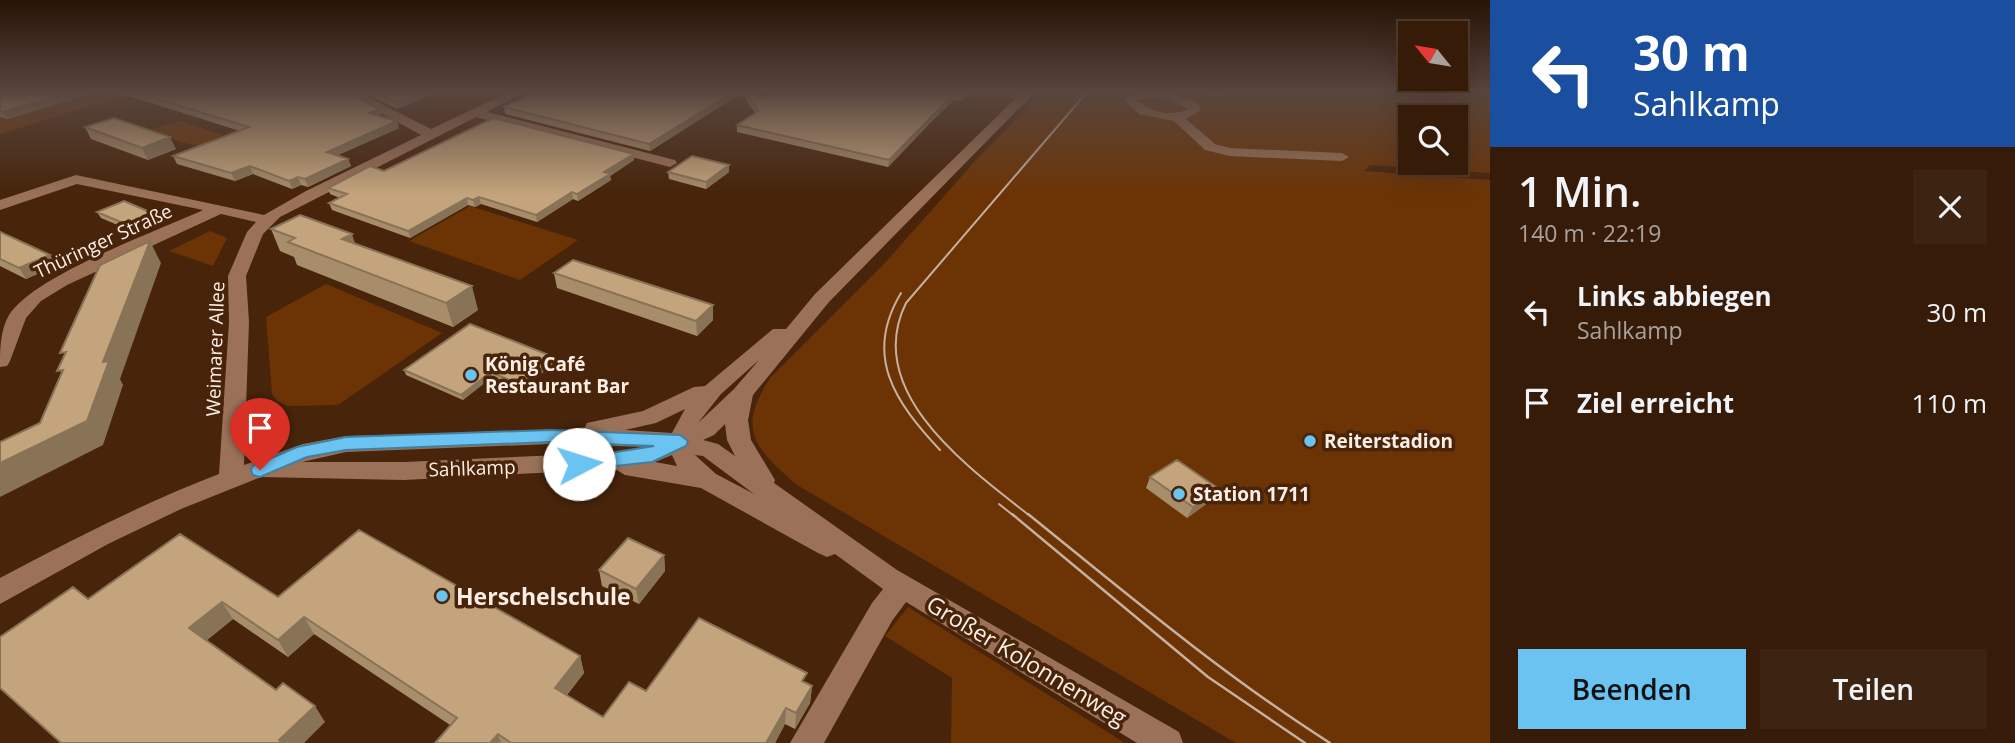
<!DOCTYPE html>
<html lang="de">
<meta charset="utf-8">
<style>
:root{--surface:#351b08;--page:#3d2412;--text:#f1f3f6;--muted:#aaa19c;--line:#4f3929;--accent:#6ac3f1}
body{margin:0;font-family:"Open Sans",sans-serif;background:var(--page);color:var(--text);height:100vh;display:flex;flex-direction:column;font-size:26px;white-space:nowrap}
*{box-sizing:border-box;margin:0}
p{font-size:23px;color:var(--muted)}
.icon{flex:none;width:38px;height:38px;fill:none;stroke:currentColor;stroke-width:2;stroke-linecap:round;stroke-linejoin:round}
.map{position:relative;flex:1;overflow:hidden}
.side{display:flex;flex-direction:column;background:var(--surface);width:525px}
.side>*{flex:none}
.banner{background:#1a4fa0;color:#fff;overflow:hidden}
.needle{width:46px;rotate:300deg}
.fabs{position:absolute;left:1398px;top:21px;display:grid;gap:14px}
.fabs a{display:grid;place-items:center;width:70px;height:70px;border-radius:0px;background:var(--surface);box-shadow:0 7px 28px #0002,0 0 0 2px var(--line);font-size:35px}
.pin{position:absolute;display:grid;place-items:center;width:60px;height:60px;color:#fff;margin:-72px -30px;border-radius:50% 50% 50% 0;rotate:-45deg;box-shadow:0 0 7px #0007}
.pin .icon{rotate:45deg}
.me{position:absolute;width:77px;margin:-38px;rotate:85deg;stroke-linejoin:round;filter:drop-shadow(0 0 5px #0008)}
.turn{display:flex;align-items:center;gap:24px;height:147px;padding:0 28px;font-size:32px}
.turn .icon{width:91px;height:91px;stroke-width:2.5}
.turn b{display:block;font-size:49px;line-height:60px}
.round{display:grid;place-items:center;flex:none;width:74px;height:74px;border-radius:0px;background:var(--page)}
.overview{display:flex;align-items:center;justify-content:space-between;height:119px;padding:0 28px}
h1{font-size:42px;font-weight:600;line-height:52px}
.primary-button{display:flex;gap:14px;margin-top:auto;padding:14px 28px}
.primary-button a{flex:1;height:80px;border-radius:0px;background:var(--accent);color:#111;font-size:28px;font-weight:600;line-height:80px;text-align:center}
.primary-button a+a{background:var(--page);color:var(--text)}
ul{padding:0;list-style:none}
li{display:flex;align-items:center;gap:21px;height:91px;padding:0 28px}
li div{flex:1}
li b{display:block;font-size:26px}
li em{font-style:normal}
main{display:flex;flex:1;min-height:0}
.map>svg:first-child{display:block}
</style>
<main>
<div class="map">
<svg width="1490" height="743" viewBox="0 0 1490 743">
<rect width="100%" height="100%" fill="#47240a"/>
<path fill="#6c3405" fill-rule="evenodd" d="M0,91H140L0,134Z
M1043,91H1490V173L1370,165L1364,171L1490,180V743H1236L797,485C754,448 736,429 771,377L883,265L975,161ZM1410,117H1456V163H1410Z
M181,121L223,135L203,147L180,142L150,129Z
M470,206L578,240L520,280L409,241Z
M210,231L227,238L213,266L169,251Z
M326,284L442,333L338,405L288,406L277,401L272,394L266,317Z
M908,607L1125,743H951L952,678L885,636Z"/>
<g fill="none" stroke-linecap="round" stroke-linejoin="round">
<path fill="#9b7258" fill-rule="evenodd" d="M341,91H356L431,129L511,91H526L487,112L675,160L677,163L670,167L476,117L280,217L263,234L246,276L249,322L244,465L303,444L346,436L584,429L587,423L643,411L694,387L705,386L773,329H786L815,294L1023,91H1036L829,302L753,395L748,420L751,440L775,480L774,483L897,570L1179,732L1183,743H1137L906,602L892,621L824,743H790L872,603L883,589L835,554L827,557L818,553L701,488L625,475L615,469L404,480L261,477L181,509L108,544L0,604V578C72,540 143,503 219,474L229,322L228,276L247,232L256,222L221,214L67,285L41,301L26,318L10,361L7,366L0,367C0,349 0,331 9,315C35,275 155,232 203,210L77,184L0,210V200L76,175L264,215L306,191L421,135ZM759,360L734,389L698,423L721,394ZM685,409L672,433L625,430L656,423ZM725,424L727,440L735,456L718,444L703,440L714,435ZM550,444L649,447L604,453L404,462H302L346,452ZM672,455L677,466L655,462ZM695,455L703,456L754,494L716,474Z
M723,91H746L771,98L765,102Z
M1142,91L1170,92L1198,103L1201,110L1186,119L1215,144L1230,148L1342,153L1349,157L1342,161L1230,156L1205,150L1174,121L1139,114L1125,101L1126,98ZM1145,98L1172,100L1188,109C1172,117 1151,113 1137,100Z"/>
<path stroke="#c5b0a1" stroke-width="2" d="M901,293C863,356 895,402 940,450
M999,504L1014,516
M1030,516C969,468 862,392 906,303L1088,91"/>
<path stroke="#c5b0a1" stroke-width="2.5" d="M1012,514L1208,677L1305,743
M1028,514C1127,594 1223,675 1330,743"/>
</g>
<path fill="#a88d6b" d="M0,91H100L7,119L0,117Z
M113,91H345L379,109L381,116L399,128L338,155L348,159L351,166L308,187L301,185L292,189L253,174L235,181L177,164L173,156L240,131Z
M361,91H439L397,109Z
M754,91H971L961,101L954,100L934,119L888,167L737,132V125L755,113L746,100V93L764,98L770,95Z
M1192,91H1222L1220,96Z
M735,97L650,151L505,114L504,107Z
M85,127L176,149L148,160L91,139Z
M634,160L610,176L611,180L578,201L573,199L537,222L481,204L475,207L468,205L410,238L332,210L329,203L340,198L330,194L328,188L384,171Z
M668,172H729L706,189L669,179Z
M97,212L157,215L160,221L134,232L101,218Z
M271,229L355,243L478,310L453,327L297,265L294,257L280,251Z
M0,232L50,255L56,266L26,279L0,266Z
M554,273L713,320L697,336L557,288Z
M554,357L555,362L522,390L492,377L463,400L406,375L404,370Z
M1150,477L1219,489L1213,499L1187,518L1146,488Z
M664,555L665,571L639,604L602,586L599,570Z
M278,597L580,656L584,673L567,695L603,717L646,691L806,683L812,686L810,703L795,729L785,724L775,743H435L450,725L314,634L288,657L233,619L207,640L276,690L325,722L88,599Z"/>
<path fill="#887357" d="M74,91H100L7,119L2,112Z
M422,91H439L397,109L395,102Z
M735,91V97L650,151L649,144Z
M966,91H971L961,101L962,95Z
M955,94L954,100L934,119L888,167L889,160L935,113Z
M379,109L381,116L369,113Z
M397,121L399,128L329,159L327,152Z
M170,137L176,149L148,160L142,148Z
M634,154V160L610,176L611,180L578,201L577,194L604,172Z
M348,159L351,166L308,187L305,179Z
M729,165V172L706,189V182Z
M250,166L253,174L235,181L231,173Z
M298,177L301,185L292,189L289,181Z
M572,192L573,199L537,222L536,215Z
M479,197L481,204L475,207L473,200Z
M467,198L468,205L410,238L408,231Z
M157,215L160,221L134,232L130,226Z
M352,234L359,256L342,239Z
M150,241L161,263L120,379L123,385L103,445L0,497V463L103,362Z
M50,255L56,266L26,279L19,268Z
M472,286L478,310L453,327L446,303Z
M713,305V320L697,336L696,321Z
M554,357L555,362L522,390L521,385Z
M491,372L492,377L463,400L461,395Z
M1219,489L1213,499L1187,518L1193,507Z
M664,555L665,571L639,604L636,589Z
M222,602L233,619L201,645L189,628Z
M304,617L314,634L288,657L278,640Z
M580,656L584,673L559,704L555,688Z
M812,686L810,703L795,729L796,713Z
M315,706L325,722L304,743H281L279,740Z
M786,708L785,724L775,743H766Z
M498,734L501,743H490Z"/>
<path fill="#c3a47c" stroke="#887357" stroke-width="2" d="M0,91H74L2,112L0,111Z
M132,91H345L379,109L369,113L397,121L327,152L348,159L305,179L298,177L289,181L250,166L231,173L173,156L249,127Z
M373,91H422L395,102Z
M539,91H735L649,144L504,107Z
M773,91H966L962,95L955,94L935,113L889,160L737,125L758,111L746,93L764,98L774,92Z
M114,118L170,137L142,148L85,127Z
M493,118L634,154L604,172L610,174L577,194L572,192L536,215L479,197L473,200L467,198L408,231L329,203L347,194L328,188L370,166L384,171Z
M692,156L729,165L706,182L668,172Z
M124,201L157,215L130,226L97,212Z
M300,215L352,234L342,239L472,286L446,303L288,242L295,238L271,229Z
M0,232L50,255L19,268L0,259Z
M150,241L103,362L109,361L87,421L0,463V442L40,423L63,370L57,371L66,352L60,353L100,265Z
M573,260L713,305L696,321L554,273Z
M470,324L554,357L521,385L491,372L461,395L404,370Z
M1177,460L1219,489L1193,507L1150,477Z
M359,530L580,656L555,688L603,717L629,682L646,691L699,618L807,673L802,681L812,686L796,713L786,708L766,743H511L498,734L490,743H435L457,718L304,617L278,640L222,602L189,628L276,690L283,683L315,706L279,740L282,743H61L0,688V637L73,587L88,599L180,534L278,597Z
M628,538L664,555L636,589L599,570Z"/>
<linearGradient id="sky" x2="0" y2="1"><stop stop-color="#271406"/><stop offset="0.47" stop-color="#58453e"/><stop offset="1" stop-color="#58453e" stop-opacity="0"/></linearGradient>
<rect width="1490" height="195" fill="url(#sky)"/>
<path fill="#6ac3f1" stroke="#457f9d" stroke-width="2" d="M550,430L680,435L688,441L686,446L652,462L579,470L572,468L570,464L572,459L654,446L550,442L346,450L307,457L260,477L253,475L251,470L253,466L297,447L346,437Z"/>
<g fill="#6ac3f1" stroke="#47240a" stroke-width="2.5">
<circle cx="471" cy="375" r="7"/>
<circle cx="1310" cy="441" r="7"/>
<circle cx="1179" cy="494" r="7"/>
<circle cx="442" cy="596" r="7"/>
</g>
<g text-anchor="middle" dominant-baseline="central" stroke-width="7" stroke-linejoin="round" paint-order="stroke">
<g font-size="19" fill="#fdeee5" stroke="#47240a">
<text transform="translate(103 241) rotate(-25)">Thüringer Straße</text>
<text transform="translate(215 349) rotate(-88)">Weimarer Allee</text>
<text transform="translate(472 468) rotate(-2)">Sahlkamp</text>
</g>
<g font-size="19" font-weight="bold" fill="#fdeee5" stroke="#47240a" text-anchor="start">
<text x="485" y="364">König Café<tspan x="485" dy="22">Restaurant Bar</tspan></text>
<text x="1324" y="441">Reiterstadion</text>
<text x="1193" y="494">Station 1711</text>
</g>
<g font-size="23" font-weight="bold" fill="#fdeee5" stroke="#47240a" text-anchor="start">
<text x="456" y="596">Herschelschule</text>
</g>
<g font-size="23" fill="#fdeee5" stroke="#47240a">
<text transform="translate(1027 660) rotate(31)">Großer Kolonnenweg</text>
</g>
</g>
</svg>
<div class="fabs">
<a><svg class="needle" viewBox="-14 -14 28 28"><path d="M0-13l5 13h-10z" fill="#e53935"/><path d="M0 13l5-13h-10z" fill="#aaa19c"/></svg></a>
<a><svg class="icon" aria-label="search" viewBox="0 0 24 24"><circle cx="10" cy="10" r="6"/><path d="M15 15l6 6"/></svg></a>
</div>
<div class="pin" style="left:260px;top:470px;background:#d93025"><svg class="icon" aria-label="arrive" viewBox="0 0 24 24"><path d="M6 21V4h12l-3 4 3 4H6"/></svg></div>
<svg class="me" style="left:579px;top:464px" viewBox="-20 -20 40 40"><circle r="19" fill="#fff"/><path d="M0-13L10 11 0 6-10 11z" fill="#6ac3f1"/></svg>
</div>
<section class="side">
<div class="banner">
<div class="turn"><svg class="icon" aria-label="left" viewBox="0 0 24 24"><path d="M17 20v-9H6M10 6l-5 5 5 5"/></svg><div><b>30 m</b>Sahlkamp</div></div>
</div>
<div class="overview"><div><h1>1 Min.</h1><p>140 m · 22:19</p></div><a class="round"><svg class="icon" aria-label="close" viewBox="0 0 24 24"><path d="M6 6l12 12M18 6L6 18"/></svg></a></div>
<ul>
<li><svg class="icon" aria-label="left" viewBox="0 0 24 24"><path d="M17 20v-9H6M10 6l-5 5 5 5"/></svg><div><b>Links abbiegen</b><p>Sahlkamp</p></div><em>30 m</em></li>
<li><svg class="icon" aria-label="arrive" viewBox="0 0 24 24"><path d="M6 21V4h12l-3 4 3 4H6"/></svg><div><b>Ziel erreicht</b></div><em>110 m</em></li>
</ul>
<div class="primary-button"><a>Beenden</a><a>Teilen</a></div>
</section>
</main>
